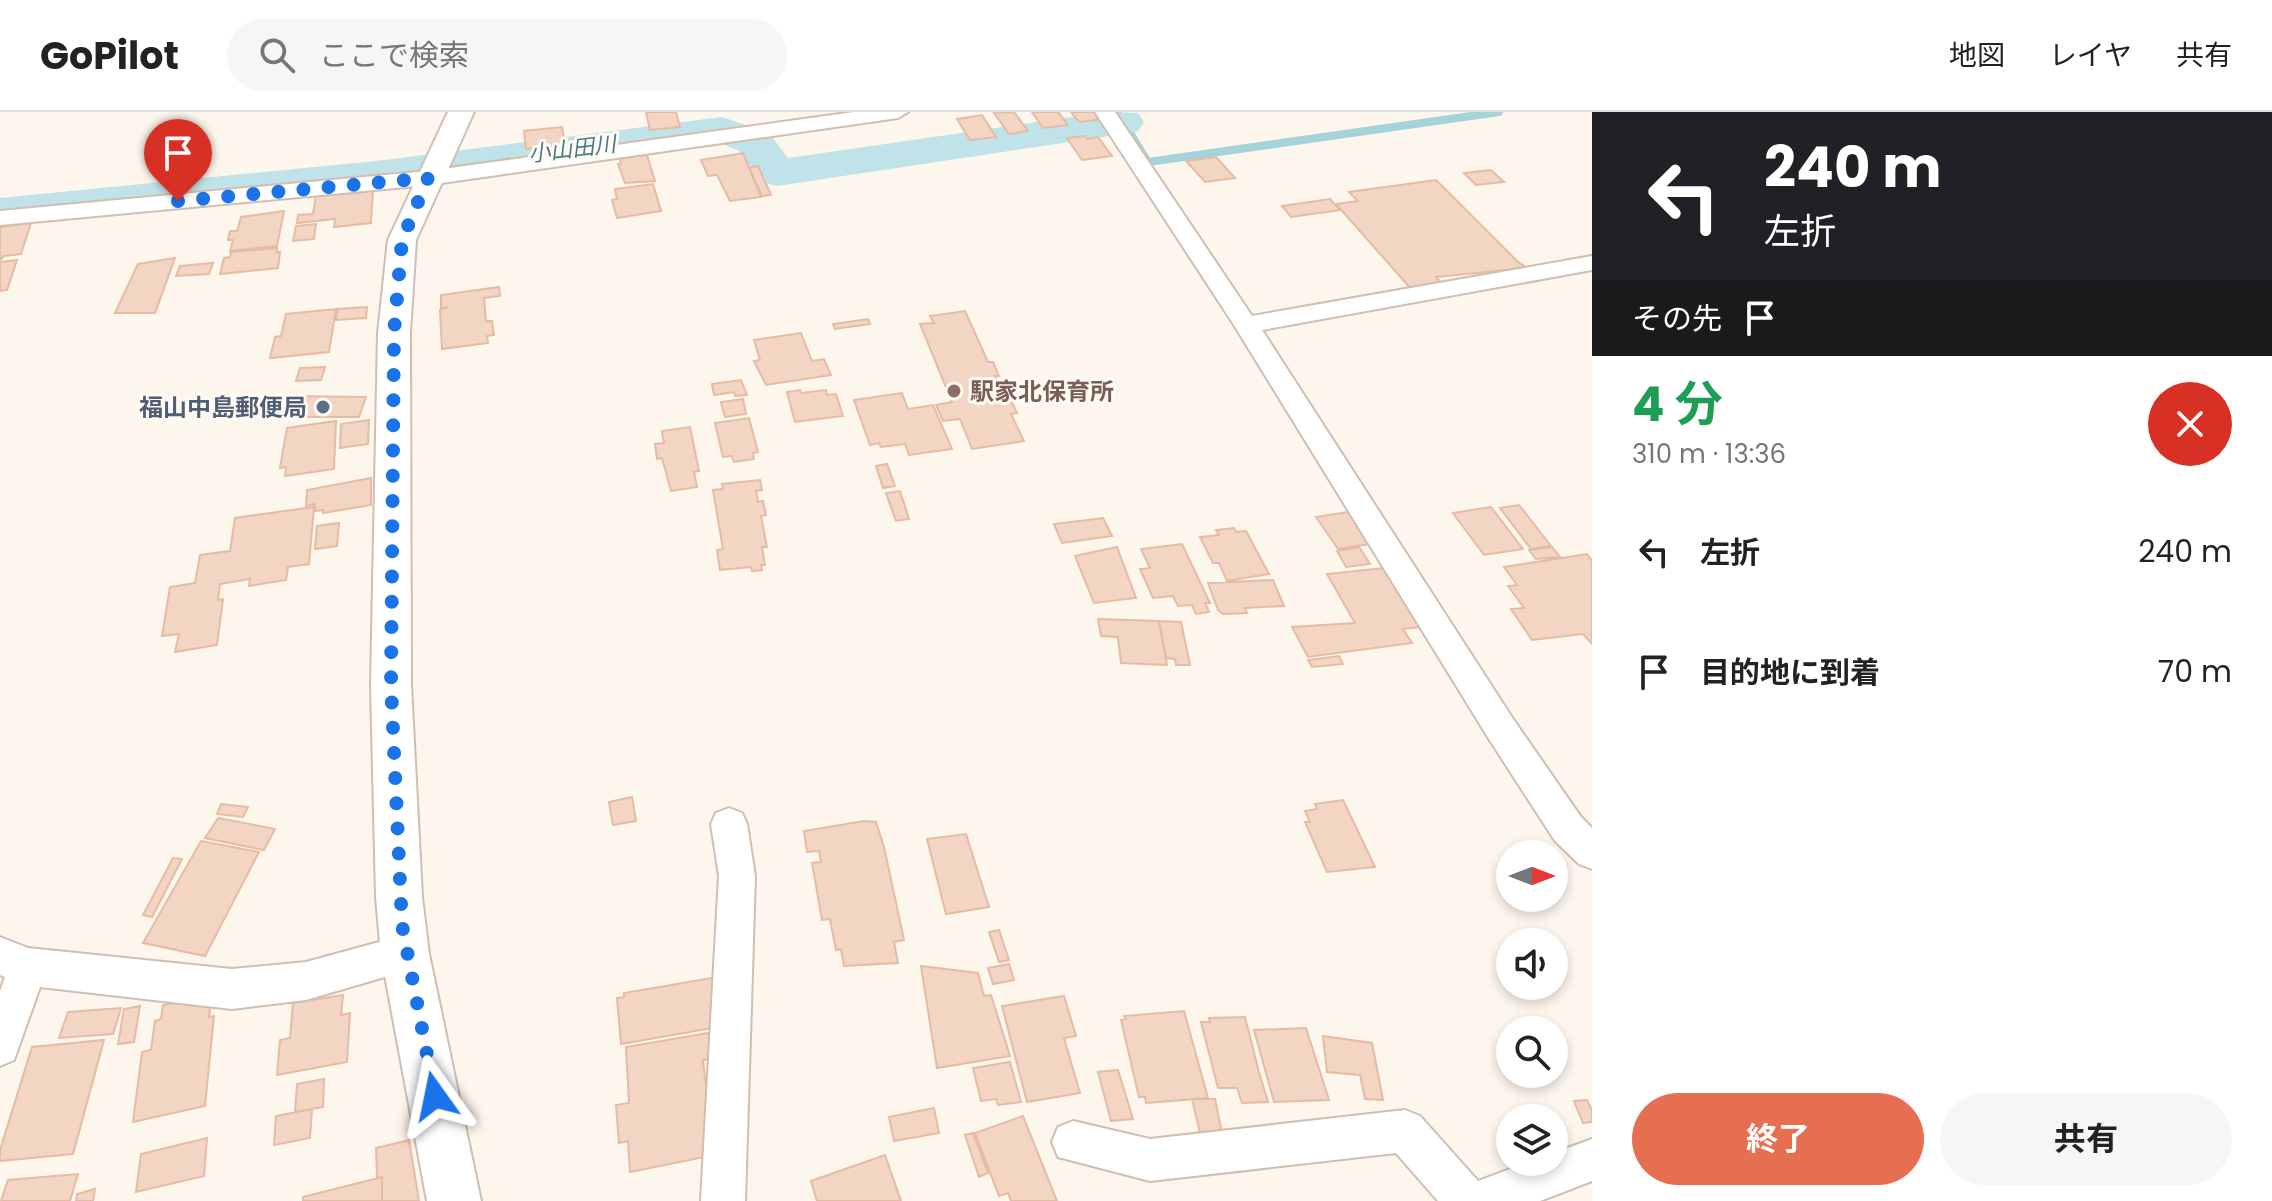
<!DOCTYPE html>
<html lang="ja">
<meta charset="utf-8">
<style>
:root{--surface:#fff;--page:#f6f6f6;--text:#222;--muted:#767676;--line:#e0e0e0;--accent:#e76f51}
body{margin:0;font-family:Poppins,"Noto Sans JP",sans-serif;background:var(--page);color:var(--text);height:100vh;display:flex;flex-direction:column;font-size:30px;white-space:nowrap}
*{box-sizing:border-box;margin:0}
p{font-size:26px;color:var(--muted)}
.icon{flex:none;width:44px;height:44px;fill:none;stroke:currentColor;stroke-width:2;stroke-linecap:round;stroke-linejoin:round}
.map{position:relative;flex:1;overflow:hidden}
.details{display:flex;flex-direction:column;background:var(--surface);width:680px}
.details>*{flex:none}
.banner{background:#202124;color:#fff;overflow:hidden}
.needle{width:52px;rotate:90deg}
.controls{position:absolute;left:1496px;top:728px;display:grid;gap:16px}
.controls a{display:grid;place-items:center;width:72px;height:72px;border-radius:50%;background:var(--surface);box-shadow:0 4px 12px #0003;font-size:40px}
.pin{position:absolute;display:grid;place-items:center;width:68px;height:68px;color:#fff;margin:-82px -34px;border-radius:50% 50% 50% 0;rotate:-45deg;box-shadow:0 0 8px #0007}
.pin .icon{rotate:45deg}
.me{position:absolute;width:88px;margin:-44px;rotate:348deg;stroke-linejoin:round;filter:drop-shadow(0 0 6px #0008)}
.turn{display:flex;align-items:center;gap:28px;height:168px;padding:0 40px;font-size:36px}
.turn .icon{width:104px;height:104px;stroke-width:2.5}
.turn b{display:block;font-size:56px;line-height:68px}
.then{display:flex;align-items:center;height:76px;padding:0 40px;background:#0003;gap:16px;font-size:30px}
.round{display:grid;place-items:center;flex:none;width:84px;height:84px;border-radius:42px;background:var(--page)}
.headline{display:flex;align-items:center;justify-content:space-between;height:136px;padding:0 40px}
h1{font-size:48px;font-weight:700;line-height:60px;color:#1e9e55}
.cta{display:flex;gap:16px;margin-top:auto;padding:16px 40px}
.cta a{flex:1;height:92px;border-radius:48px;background:var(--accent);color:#fff;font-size:32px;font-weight:700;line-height:92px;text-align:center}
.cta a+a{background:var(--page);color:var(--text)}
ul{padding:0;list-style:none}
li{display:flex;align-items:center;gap:24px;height:120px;padding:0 40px}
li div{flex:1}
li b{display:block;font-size:30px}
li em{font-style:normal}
header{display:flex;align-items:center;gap:48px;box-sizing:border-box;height:112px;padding:0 40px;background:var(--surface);border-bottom:2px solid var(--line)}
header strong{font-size:38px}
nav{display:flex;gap:44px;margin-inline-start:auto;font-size:28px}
.search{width:560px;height:72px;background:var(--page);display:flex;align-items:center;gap:20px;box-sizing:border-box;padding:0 28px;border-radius:44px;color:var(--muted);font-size:30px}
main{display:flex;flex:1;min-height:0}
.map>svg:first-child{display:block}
</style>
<header>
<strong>GoPilot</strong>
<div class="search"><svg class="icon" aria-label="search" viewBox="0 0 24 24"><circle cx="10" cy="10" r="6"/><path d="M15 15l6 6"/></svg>ここで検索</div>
<nav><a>地図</a><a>レイヤ</a><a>共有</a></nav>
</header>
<main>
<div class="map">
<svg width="1592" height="1089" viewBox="0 0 1592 1089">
<rect width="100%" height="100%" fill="#fdf6ec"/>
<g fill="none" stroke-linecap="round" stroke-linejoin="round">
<path stroke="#a5d3da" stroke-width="8" d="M1117,0L1146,47
M1148,50L1499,0"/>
<path fill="#bfe3e8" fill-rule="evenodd" d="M1107,0L1138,1L1144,10L1138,19L1123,22L777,74L762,70L739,39L718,30L385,74L0,114V86L385,48L722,5L769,21L788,46Z"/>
</g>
<path fill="#f3d5c3" stroke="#e6bba3" stroke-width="2" d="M646,0H676L680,15L650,18Z
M1014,0L1028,19L1009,22L994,1Z
M1032,0H1058L1068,13L1043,16Z
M1071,0H1097L1103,7L1079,10Z
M982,3L996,25L970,28L957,7Z
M562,15L565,33L526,37L524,19Z
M1085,24L1087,27L1098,25L1112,44L1082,48L1067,26Z
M743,41L761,85L730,89L717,63L708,64L701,48Z
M647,43L655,69L625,71L618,52H621L620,46Z
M1216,45L1235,66L1205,70L1186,49Z
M758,54L771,83L762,84L749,56Z
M1491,58L1504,70L1476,73L1464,61Z
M1436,68L1517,149L1527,156L1436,165L1443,173L1411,177L1336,92L1358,89L1349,80Z
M653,72L661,99L617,106L612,88L617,87L615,77Z
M373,77L371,111L334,115L335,107L297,111L298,103L313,102L316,83Z
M1330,87L1340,98L1291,105L1282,94Z
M284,99L277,134L230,139L233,128H228L230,119H237L241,105Z
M31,111L21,142L4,144L0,148V115Z
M316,112L314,127L293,129L296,114Z
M277,136V140H280L278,156L220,162L224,146L230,145L231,140Z
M175,146L155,201H115L138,152Z
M17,148L7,178L0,179V150Z
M213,151L209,162L176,164L180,154Z
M499,175L500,184L484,186L486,209H492L494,223L487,224L488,231L442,237L440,198L448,195L441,196V183Z
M367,195L366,206L336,208L337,197Z
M336,197L329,240L270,246L275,225L281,224L286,202Z
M965,199L988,250H993L999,264H995L1005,287L1010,286L1017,301L1011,302L1024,329L972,337L960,307L943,309L936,293L952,290L920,212L934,211L930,204Z
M868,207L870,212L835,217L833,212Z
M801,221L812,249L824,247L831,263L766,273L754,249L760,248L754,228Z
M325,255L321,268L296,269L300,256Z
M741,268L747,283L735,284L734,280L714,283L712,272Z
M800,278L801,281L826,278L827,283L836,282L843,304L795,310L787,280Z
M902,281L908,297L933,293L952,337L909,343L905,332L881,335L879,331L870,333L854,288Z
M271,284L266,301L246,302L251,286Z
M287,284L366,285L359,305H279Z
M743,287L746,302L725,305L721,290Z
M273,290H285L278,306H266Z
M749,306L758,340L753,341L754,347L734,350L732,344L723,345L715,311Z
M369,308L368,332L340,336L341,312Z
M336,309L334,357L285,364L286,355L280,356L287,316Z
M690,315L699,359L694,360L697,375L671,379L662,346L657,347L655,332L664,331L662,319Z
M887,352L895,374L883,376L876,354Z
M371,366V393L323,401V398L315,399V392L306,394L307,378Z
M760,368L762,378L756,379L758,390L763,389L766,403L761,404L767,435H762L765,453H761L762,458L752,459L751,455L720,458L717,438L723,437L713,378L723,377L722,372Z
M900,379L909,407L896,409L886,381Z
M1519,393L1551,434L1531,437L1500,396Z
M314,395L309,452L288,455L286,468L249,474L250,467L220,472L218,488L223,487L217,533L175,540L179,522L162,524L170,475L195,471L200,443L230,439L235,406Z
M1491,395L1523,437L1484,443L1453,401Z
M1348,400L1370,432L1338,437L1316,405Z
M1103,406L1112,424L1062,431L1054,412Z
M339,411L337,434L315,437L317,414Z
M1234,416L1236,420L1246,419L1269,462L1227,469L1219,451H1213L1200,425L1219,423L1216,418Z
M1182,432L1210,491H1205L1209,500L1196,502L1192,493L1178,494L1173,484L1153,486L1140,457L1150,456L1141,437Z
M1117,435L1136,486L1094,491L1075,444Z
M1359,435L1370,452L1346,455L1337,439Z
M1552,435L1560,445L1536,447L1529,438Z
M1587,442L1592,449V532L1583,522L1532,528L1511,497L1524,496L1508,474L1517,473L1504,455Z
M1384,456L1421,515L1403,517L1412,531L1308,545L1292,515L1355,511L1327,462Z
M1273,468L1284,494L1245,496L1247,501L1223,502L1218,498L1208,471Z
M1098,507L1159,509L1167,553L1121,551L1118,525L1101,524Z
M1159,509L1181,510L1190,553H1176L1175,547L1166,546Z
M1339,544L1343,552L1312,555L1308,548Z
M632,685L636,709L613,713L609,690Z
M1343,688L1375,755L1327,760L1305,710H1310L1305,699L1317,697L1315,692Z
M221,692L248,695L243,705L217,702Z
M218,706L275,717L264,738L205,726Z
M864,709L876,710L884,735L904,828L894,830L898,851L844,854L841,837L836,838L830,807L822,808L812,751L821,750L819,739L807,740L804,719Z
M966,722L989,795L946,802L927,727Z
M201,729L259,740L205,844L143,831Z
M173,746L182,747L152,805L143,803Z
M999,818L1009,848L999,850L989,820Z
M1009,852L1014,868L993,872L988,856Z
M921,854L978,861L984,884L991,883L1010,944L937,956Z
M718,865L724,914L621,932L617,886L624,885V881Z
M343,883L341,903L350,901L347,950L277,963L280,928L290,926L293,891Z
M1064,884L1076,924L1064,926L1080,981L1027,990L1002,894Z
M186,889H211L209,905L214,904L205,994L133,1010L142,940L151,938L155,909L161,907L163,893Z
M140,894L134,930L118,932L124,897Z
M121,896L113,922L59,926L68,900Z
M1184,899L1208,986L1146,991L1145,985H1139L1121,908L1126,907L1124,904Z
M1245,905L1259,960L1268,990L1242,991L1237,976H1218L1201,910H1210L1209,906Z
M1306,916L1329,988L1274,990L1254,918Z
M720,919L723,944L703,948L714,1043L630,1060L628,1029L619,1031L616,993L629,991L626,935Z
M1323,924L1372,931L1383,988L1365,987L1360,963L1327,960Z
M104,928L73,1042L0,1049V1038L32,935Z
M1010,950L1021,990L998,993L996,987L981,989L973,956Z
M1118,958L1133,1007L1111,1009L1098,960Z
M324,967L323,995L295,1000L297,972Z
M1192,987H1215L1222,1021H1200Z
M1587,988L1592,998V1010L1583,1011L1574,989Z
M934,996L939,1021L894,1029L889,1005Z
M312,997L310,1026L274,1033L276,1004Z
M1023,1004L1057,1089H1011L1008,1081L999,1084L975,1021Z
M973,1021L988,1061L979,1065L965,1023Z
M207,1026L204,1064L136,1080L141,1042Z
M409,1028L419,1089H382V1065L377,1066L376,1036Z
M885,1043L901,1089H817L811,1069Z
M78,1062L70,1089H1L8,1068Z
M382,1065V1089H303V1085Z
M95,1077L93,1089H76L77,1082Z"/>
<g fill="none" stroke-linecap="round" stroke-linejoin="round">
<defs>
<path id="minor" d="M854,0H908L898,6L428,73L0,113V99L428,59Z
M1095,0H1115L1252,204L1592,144V158L1262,218L1513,607L1581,705L1592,716V757L1579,752L1555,729L1489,627L1234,213Z
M729,696L742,701L747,712L755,764L745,1089H701L719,764L711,712L716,701Z
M405,823L419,829L424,842L419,855L306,888L232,897L40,875L14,948L0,954V879L5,865L0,863V825L28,836L232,857L306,850Z
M1405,998L1420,1004L1478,1069L1529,1050H1554V1041L1592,1027V1069L1540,1089H1438L1396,1041L1150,1069L1058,1045L1052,1030L1058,1015L1073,1009L1150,1027Z"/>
<path id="tertiary" d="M448,0H474L416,128L410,221L411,573L422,785L429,842L481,1089H427L381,842L376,785L371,573L378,221L388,128Z"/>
</defs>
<use href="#minor" stroke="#d1beb0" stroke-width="4"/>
<use href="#tertiary" stroke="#d1beb0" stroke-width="4"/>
<use href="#minor" fill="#fff" fill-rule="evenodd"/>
<use href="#tertiary" fill="#fff" fill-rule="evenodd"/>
</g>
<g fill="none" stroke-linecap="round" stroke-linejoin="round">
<path stroke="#1a73e8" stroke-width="14" stroke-dasharray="0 25.2" d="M178,89L428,66L402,128L394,221L391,573L402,813L435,984"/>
</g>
<circle fill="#8d6e63" stroke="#fffaf3" stroke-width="3" cx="954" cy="279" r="8"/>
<circle fill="#5c6f8a" stroke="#fffaf3" stroke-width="3" cx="323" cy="295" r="8"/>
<g text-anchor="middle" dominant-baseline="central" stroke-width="6" stroke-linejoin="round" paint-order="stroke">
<g font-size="22" font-style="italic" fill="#437c86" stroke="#fffaf3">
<text transform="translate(572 37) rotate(-7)">小山田川</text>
</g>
<g font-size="24" font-weight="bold" fill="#785e54" stroke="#fffaf3" text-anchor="start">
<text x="970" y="279">駅家北保育所</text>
</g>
<g font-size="24" font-weight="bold" fill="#4e5e75" stroke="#fffaf3" text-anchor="end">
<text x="307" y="295">福山中島郵便局</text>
</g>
</g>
</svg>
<div class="controls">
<a><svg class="needle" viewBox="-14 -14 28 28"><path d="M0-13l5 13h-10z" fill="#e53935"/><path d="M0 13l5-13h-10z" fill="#767676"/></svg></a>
<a><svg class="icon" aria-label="sound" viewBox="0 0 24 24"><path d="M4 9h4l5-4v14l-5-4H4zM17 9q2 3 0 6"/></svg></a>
<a><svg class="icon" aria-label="search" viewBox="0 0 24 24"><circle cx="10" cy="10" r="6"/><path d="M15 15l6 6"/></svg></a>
<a><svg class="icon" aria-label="layers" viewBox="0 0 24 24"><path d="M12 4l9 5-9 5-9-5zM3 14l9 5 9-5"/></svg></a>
</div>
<div class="pin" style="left:178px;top:89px;background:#d93025"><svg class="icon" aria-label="arrive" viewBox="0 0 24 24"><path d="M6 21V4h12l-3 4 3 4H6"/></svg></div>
<svg class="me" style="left:435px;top:984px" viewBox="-20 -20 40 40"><path d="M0-17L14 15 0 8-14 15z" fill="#1a73e8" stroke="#fff" stroke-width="4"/></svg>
</div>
<section class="details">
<div class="banner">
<div class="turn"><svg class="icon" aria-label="left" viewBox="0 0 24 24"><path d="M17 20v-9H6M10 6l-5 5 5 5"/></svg><div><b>240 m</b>左折</div></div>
<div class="then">その先<svg class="icon" aria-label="arrive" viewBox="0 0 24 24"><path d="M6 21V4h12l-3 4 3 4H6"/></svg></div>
</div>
<div class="headline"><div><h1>4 分</h1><p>310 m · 13:36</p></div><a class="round" style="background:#d93025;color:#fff"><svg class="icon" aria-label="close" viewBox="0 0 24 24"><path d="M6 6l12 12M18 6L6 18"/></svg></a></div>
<ul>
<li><svg class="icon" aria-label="left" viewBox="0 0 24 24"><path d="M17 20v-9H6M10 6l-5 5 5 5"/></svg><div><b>左折</b></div><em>240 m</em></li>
<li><svg class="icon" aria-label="arrive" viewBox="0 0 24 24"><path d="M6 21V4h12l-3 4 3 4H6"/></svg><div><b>目的地に到着</b></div><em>70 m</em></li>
</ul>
<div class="cta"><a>終了</a><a>共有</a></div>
</section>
</main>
